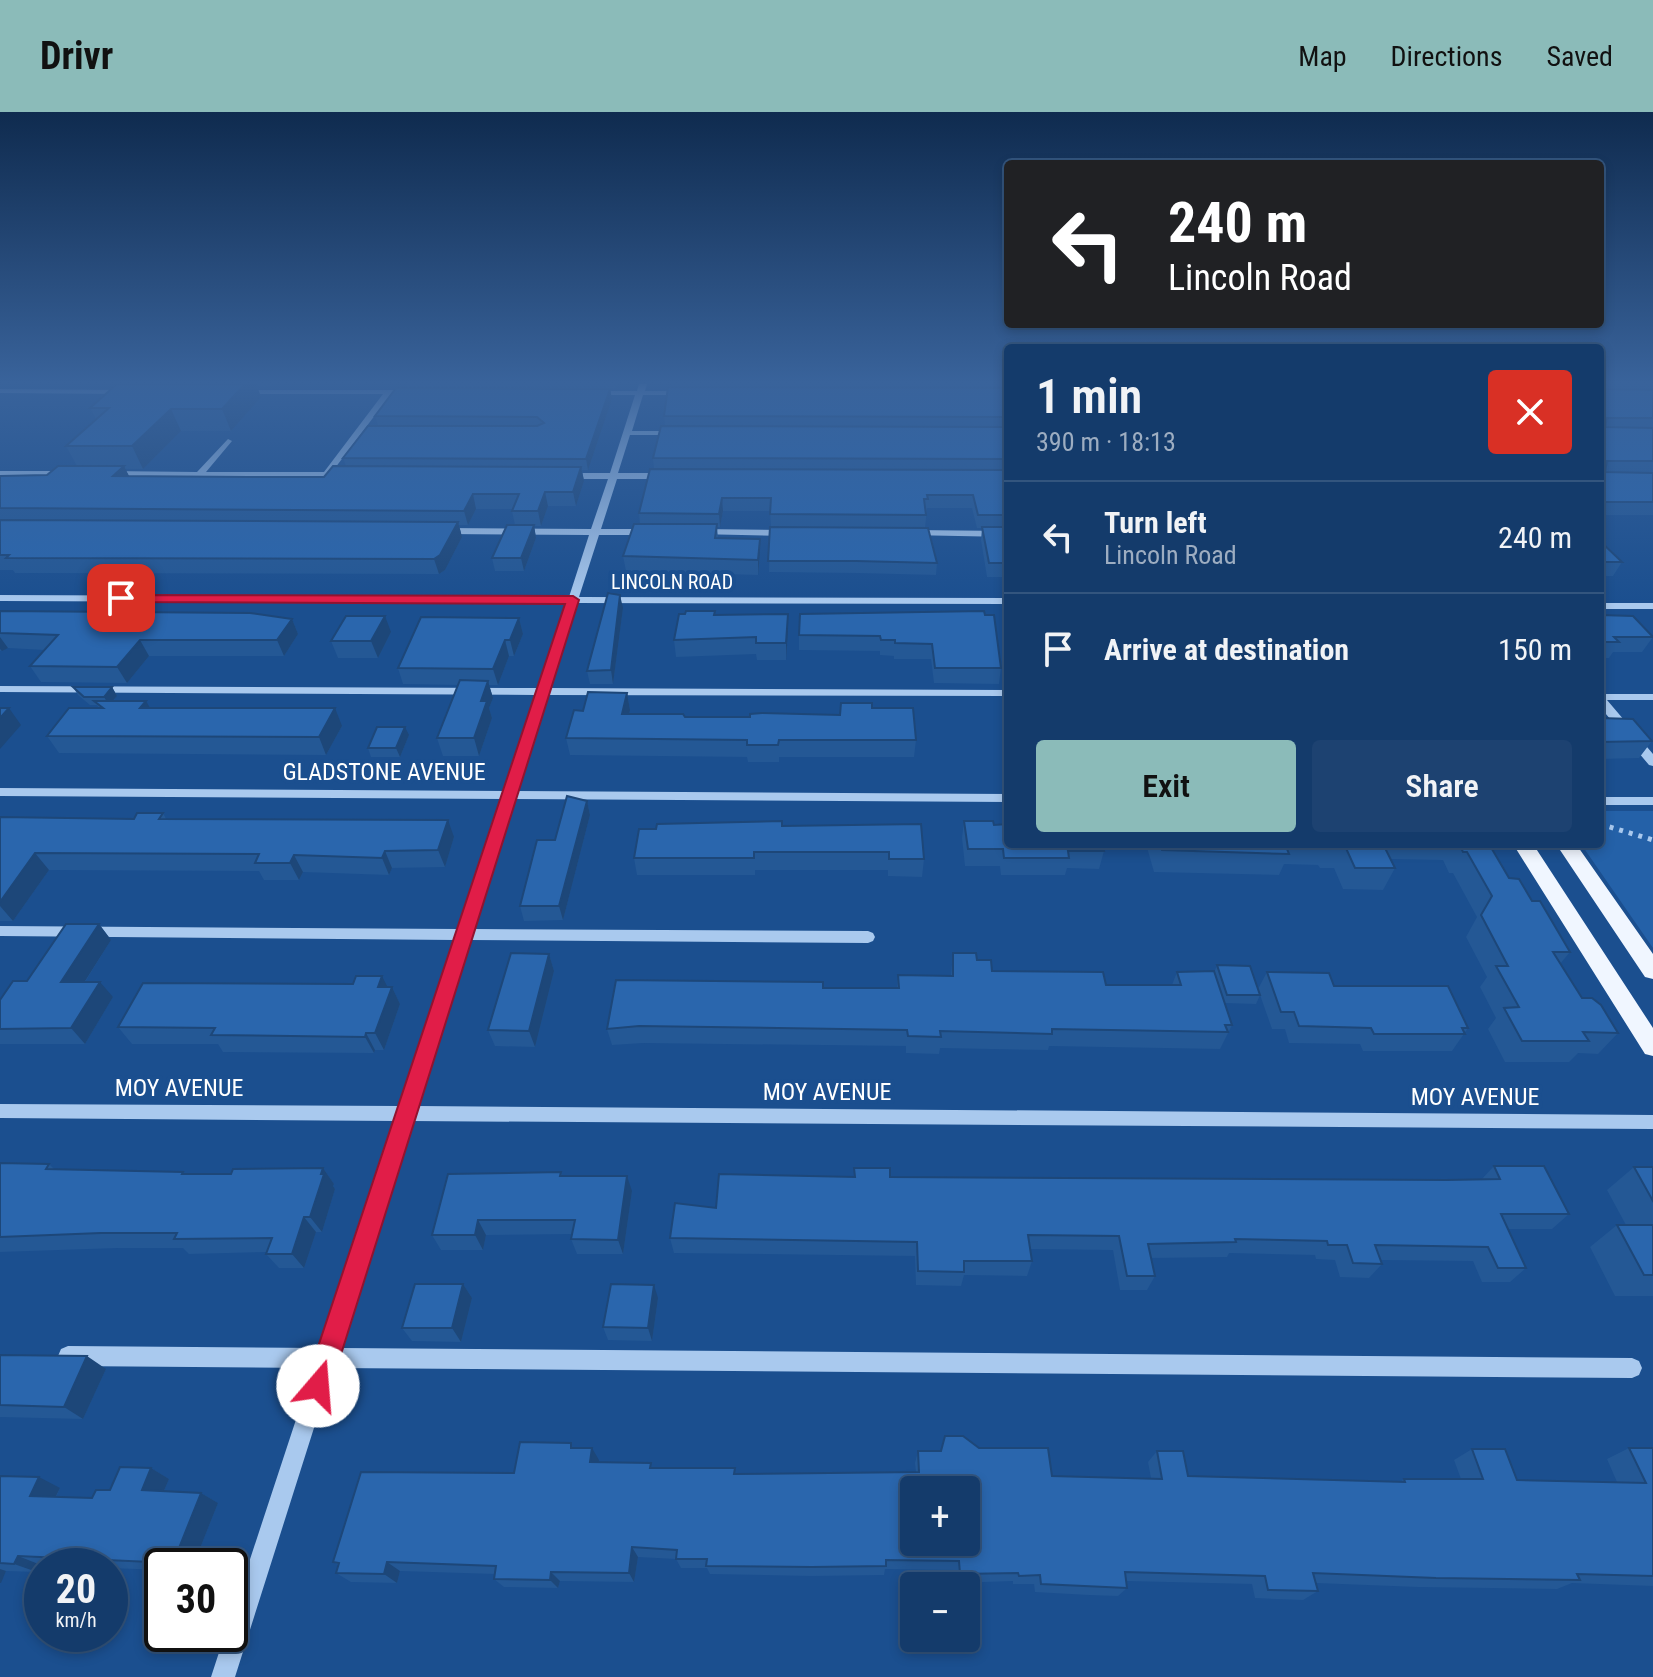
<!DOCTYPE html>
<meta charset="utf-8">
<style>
:root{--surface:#143b6b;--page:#1d4271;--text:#f1f3f6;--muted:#9dadc1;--line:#33557e;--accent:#8bbbb9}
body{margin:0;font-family:"Roboto Condensed",sans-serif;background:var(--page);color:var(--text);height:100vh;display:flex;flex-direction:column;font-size:30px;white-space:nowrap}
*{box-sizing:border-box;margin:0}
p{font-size:26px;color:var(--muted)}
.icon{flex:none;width:44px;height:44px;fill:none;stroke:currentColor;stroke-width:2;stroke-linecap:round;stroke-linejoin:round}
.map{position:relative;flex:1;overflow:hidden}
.side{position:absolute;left:1004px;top:232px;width:600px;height:504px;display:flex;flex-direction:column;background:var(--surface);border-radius:8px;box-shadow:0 4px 12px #0003,0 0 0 2px var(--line)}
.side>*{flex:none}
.guide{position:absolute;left:1004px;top:48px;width:600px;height:168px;border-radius:8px;box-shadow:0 4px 12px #0003,0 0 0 2px var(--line);background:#202124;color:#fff;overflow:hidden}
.controls{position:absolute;left:900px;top:1364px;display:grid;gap:16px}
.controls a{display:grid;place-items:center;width:80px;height:80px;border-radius:8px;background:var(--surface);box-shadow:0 4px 12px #0003,0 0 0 2px var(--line);font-size:40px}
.speed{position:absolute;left:24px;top:1436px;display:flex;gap:16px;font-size:40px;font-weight:700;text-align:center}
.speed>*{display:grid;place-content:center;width:104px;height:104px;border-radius:50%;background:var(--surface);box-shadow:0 4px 12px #0003,0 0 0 2px var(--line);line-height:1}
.speed small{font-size:20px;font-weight:400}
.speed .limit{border:4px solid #111;border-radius:12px;background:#fff;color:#111}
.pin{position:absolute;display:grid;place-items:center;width:68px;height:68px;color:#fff;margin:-34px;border-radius:16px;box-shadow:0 4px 12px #0006}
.me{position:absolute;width:88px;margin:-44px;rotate:18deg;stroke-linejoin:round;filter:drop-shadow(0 0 6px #0008)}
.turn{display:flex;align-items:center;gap:28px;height:168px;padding:0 32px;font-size:36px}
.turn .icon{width:104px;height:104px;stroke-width:2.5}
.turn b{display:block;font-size:56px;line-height:68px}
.round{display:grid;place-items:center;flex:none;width:84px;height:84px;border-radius:8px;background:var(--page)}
.overview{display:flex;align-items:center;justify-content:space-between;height:136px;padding:0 32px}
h1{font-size:48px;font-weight:600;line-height:60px}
.primary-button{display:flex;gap:16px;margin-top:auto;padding:16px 32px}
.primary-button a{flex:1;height:92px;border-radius:8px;background:var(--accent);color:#111;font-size:32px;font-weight:600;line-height:92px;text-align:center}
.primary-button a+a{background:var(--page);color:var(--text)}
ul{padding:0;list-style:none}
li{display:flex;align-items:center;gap:24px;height:112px;padding:0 32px;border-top:2px solid var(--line)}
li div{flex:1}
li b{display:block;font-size:30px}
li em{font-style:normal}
header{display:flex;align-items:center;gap:48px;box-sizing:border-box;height:112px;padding:0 40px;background:var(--accent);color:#111}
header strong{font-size:38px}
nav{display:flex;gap:44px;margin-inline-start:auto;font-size:28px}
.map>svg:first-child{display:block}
</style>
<header>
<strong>Drivr</strong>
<nav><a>Map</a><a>Directions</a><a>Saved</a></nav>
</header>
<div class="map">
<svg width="1653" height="1565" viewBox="0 0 1653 1565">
<rect width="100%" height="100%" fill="#1b4f8f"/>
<path fill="#2461a8" d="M1600,699H1653V836L1581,732H1600Z"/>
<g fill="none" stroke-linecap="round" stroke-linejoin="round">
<path stroke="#a9c9ee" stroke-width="5" stroke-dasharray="4 6" stroke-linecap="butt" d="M1600,712L1653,728"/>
<path fill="#a9c9ee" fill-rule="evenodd" d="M639,272H647L645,279H684L688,281L684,283H643L632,319H679L683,321L679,323H630L618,361H668L672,364L668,367H617L601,417H648L653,420L648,423H599L579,485L1008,486V492L577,491L550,576L1008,578V584L548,583L517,679L1008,682V690L514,687L473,817L868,819L873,821L875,825L873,829L868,831L470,828L417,994L1653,1003V1017L412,1009L340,1236L1632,1246L1639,1249L1642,1256L1639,1263L1632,1266L333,1256L235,1565H211L225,1522H230V1508L313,1256L68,1254L61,1251L58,1244L61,1237L68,1234L320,1236L395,1009L0,1006V992L400,994L455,828L0,824V814L459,817L502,687L0,684V676L505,679L536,583L0,580V574L539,576L567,491L0,489V483L569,485L589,423L444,422L439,419L444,416L591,417L608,367H564L560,364L564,361H610L635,283H592L588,281L592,279H637Z
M0,277L128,278L132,280L128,282L0,281Z
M240,278H412L416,280L412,282H391L332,360L347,361V365H108L104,362L108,359L197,360L228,327L232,329L206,360H324L383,282H237V278Z
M0,359H68L72,362L68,365H0Z
M700,417L788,418L793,421L788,424L697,422L695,420Z
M912,418L1008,419V425L909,423V419Z
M1600,491H1653V497H1600Z
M1600,582H1653V588H1607L1653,642V654L1649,653L1600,595Z
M1600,685H1653V693H1600Z"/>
<path fill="#f0f6ff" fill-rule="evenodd" d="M1513,732H1533L1653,916V944L1645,942Z
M1556,732H1576L1653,842V867L1645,865Z"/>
</g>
<path fill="#245895" d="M117,272H273L270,275H257L261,285L231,319H181L143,357H125L129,364L249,365H324L346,354L343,346L378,314L375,304L610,277L612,287L588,358H582L584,369L576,394H548L541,414H534L536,426L524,459H495L492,446L515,413L512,399L513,397H476L468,413H459L462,425L445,458L439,462L15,461L13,458H0V364L47,363L77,354L66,334L96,307L90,296Z
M406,272H617L616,276L407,275Z
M672,272H1008V465H987L981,428L982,416H977L972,396H927L925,416L771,415L770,399H723L720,415H717L718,426L760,441L758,463L626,459L623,444L640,412L639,401L654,357L653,346L665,314L664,304L672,275Z
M1600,272H1653V403H1600Z
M770,415L937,451L936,463L856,461L769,460Z
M1600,429L1622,450L1613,464H1600Z
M623,496L613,572H590L587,559Z
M0,499L292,507L298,522L284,544H149L127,571L41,570L30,554L45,538L8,536L0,539Z
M715,499V503L788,519L786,548H757L756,542L676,545L674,528Z
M984,499L1001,556L999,572L934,571L931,547H894V544L880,543V539L799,538V523Z
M1600,503L1653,525L1642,540H1613L1609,546H1600Z
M519,506L523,522L514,544H509L498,573H489L493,586L489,596L492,606L479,644H443L437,626L458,573L403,572L398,556Z
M391,520L378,546H338L331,529Z
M73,575H112L117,584L113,589L150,596L342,614L326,643L59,641L47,624L99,596L97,593H90L78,583Z
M627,581L630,598L629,602L685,605H750L840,603L872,596L916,628L914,645H779V650H748L747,645L570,643L566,626L583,599Z
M1600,606L1652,629L1639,646L1600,647Z
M409,623L400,645H371L368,636Z
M587,689L590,703L563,808L524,809L520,794L555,728Z
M163,701L166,707L454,725L445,755L392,756L389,763L303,760L299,768H264L259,759L49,758L13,809H0V705L134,707Z
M964,709L994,713L1104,739L1099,757L1067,756L1065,763H1001L1000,754H965L962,726Z
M783,714L924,747L922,765L888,764V758H755V763H637L634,746Z
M1146,732H1489L1509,766L1532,789L1570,840L1560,852L1582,886L1618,921L1598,942L1578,941L1569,950H1505L1488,917L1496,906L1480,875L1487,865L1466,825L1477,805L1453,761H1449L1443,748L1391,747L1395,756L1383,778L1343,777L1334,756H1320L1318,753L1284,752L1279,763L1154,760Z
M99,812L111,828L85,870L113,885L85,932H0V888L27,869Z
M953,841L977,848L992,859L1106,873H1172L1177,860L1214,861L1217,853L1260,883L1256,892L1224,891L1232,913L1220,937L1049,934L1048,938L940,936L939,942L906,941V934L643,931L612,933L607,917L823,876H897L898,863L951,864Z
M549,842L554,859L535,935L495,934L488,918Z
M1267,860L1468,916L1452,939H1363L1360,932L1289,931L1285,917H1272L1258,877Z
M388,875H392L400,892L384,938H375L374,941L223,940L218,932H132L118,915Z
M0,1051L49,1052L54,1057L183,1060L186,1062H231L323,1056L334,1072L333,1074L335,1077L322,1120H316L304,1156H279L266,1142L267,1140L189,1142L183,1136H118L0,1140Z
M1494,1054L1569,1102L1552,1117H1508L1526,1156L1510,1170H1482L1473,1149L1380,1148L1382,1152L1369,1166L1340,1165L1335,1148L1316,1147L1315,1143L1229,1141L1227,1145L1151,1146L1155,1164L1147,1178H1120L1113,1138L1030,1137L1032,1149L1027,1164L964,1163L961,1174L916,1173L915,1144L674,1141L670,1126L890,1065L1481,1068Z
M1634,1055H1653V1184H1615L1590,1135L1617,1113H1626L1607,1078Z
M561,1060L562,1064L632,1079L623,1142H577L571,1127L572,1122L486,1123L483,1138H441L432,1123Z
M463,1172L472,1186L461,1230L412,1229L402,1216Z
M658,1186L652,1229L608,1228L603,1215Z
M0,1243L106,1257L83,1307L0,1305Z
M574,1336L599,1348L598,1350L653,1356L736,1362L916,1360L915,1351L918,1339H941L979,1336L1052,1364L1151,1366L1148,1350L1157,1339L1188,1364L1400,1370L1404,1367H1461L1454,1348L1472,1337L1517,1368L1617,1370L1607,1347L1629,1336H1653V1474L1572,1471L1557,1477L1418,1475L1316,1471L1318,1479L1303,1488L1255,1486L1252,1472L1126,1469L1127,1476L1118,1484L1089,1483L1035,1480L1034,1472H1013V1469L956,1471L955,1458L885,1457L884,1463L812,1464L710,1462L707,1456H681L676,1447L638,1445L634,1470L560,1469L558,1476L504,1475L494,1467L495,1462L400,1459L397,1471L351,1470L336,1461L338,1453L333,1450L514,1361Z
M151,1356L169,1367L164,1379L201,1381L218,1391L193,1454H162V1458L110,1456V1454L41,1453L37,1460L6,1459L0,1471V1364L60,1376L56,1385L92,1386L110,1378Z"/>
<path fill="#1d4779" d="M245,272H256L261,285L231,319L222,297Z
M610,277L612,287L588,358L586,347Z
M171,297L181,319L143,357L132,334Z
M124,354L131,368L113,364Z
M581,355L584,369L576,394L573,380Z
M545,380L548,394L541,414L538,399Z
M473,382L476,397L468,413L464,399Z
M722,386L723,399L720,415L719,402Z
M458,410L462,425L445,458L439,462L434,447Z
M534,413L536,426L524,459L521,446Z
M760,427V441L758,463V448Z
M620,483L623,496L613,572L611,558Z
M788,502V519L786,548V531Z
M385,504L391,520L378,546L371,529Z
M519,506L523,522L514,544L510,528Z
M292,507L298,522L284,544L277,528Z
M0,525L8,536L2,539L0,537Z
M140,528L149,544L127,571L117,555Z
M505,528L509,544L498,573L493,557Z
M488,569L493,586L489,596L492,606L479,644L474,626L481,589Z
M112,575L117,584L109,593L104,585Z
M627,581L630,598L625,619L622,602Z
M146,589L156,606L140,596Z
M9,596L21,613L0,637V606Z
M335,596L342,614L326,643L319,625Z
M405,615L409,623L400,645L396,636Z
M587,689L590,703L563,808L559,794Z
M448,708L454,725L445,755L438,738Z
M385,739L392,756L389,763L382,746Z
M35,741L49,758L13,809L0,794V790Z
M294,743L303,760L299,768L290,751Z
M99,812L111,828L75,885L61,870Z
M549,842L554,859L535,935L529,919Z
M382,864L390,880L392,875L400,892L384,938L375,921L378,875Z
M100,870L113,885L85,932L71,916Z
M366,921L375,938L374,941L365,925Z
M323,1056L334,1072L333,1074L335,1077L322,1120L310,1105Z
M627,1064L632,1079L623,1142L618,1128Z
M304,1105L316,1120L304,1156L292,1142Z
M478,1108L486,1123L483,1138L475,1123Z
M463,1172L472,1186L461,1230L452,1216Z
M654,1173L658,1186L652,1229L648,1216Z
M87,1244L106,1257L83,1307L64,1295Z
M592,1336L599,1348L597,1361L590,1350Z
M151,1356L169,1367L160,1388L142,1378Z
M39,1365L60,1376L51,1394L30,1384Z
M201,1381L218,1391L193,1454H179L173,1451Z
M632,1435L638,1445L634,1470L629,1461Z
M18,1444L41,1453L37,1460L14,1452Z
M387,1450L400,1459L397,1471L384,1462Z
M0,1457L6,1459L1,1471H0Z
M551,1460L560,1469L558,1476L550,1468Z"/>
<path fill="#2a66ad" stroke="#1d4779" stroke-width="2" fill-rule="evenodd" d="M117,272H245L222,297H171L132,334H66L109,296H90Z
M1600,272H1605L1604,277L1653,278V306H1607L1605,315L1653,316V349H1607L1605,360L1653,361V390H1600Z
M668,275L1008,276V305L664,304Z
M396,276L610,277L586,347L343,346L368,314H537L544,311L537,305L375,304Z
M661,314L1008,315V347L653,346Z
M58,354H124L113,364L249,365H324L333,354L581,355L573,380H545L538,399H512L519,382H473L464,399L0,396V364L47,363Z
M650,357L1008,358V403H978L973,383H927L928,387H924L926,403L770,402L771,386H722L719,402L639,401Z
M0,408L458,410L440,443L434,447L6,446L9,443H0Z
M634,412H717L715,426L760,427L758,448L623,444Z
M507,413H534L521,446H492Z
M770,415L928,416L937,451L856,449H768Z
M982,415H1008V451H989Z
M1600,429L1622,450H1600Z
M608,481L620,483L611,558L587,559Z
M0,499L250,501L292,507L277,528H140L117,555L30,554L58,523L0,521Z
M686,499H715L714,503L788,502L786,531H756V525L674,528L679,502H685Z
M984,499L985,503H994L1001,556H935L932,532L895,531V528H881L880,524L799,523L800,502Z
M1600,503L1633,504L1653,525H1614L1619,530H1600Z
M346,504H385L371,529H331Z
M421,505L519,506L510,528H505L493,557L398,556Z
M460,568L488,569L481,589H487L474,626H437Z
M73,575H112L104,585H84Z
M588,580L627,581L622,602H683L685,605H750V602L762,601L840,603L841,591H872V596H913L916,628H779L778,633H747V628L566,626L574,598L583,599Z
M94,589H146L140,596H335L319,625L47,624L69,596H103Z
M0,596H9L0,606Z
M1600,606L1633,607L1652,629L1600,630Z
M377,615H405L396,636H368Z
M567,684L587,689L559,794H520L537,728H555Z
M137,701H163L159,707L448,708L438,738L385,739L382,746L294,743L290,751H255L259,742L35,741L0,790V705L134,707Z
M782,709V714L921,712L924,747H889V740H754V746H634L639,717H656L657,712Z
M964,709H993L994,713L1008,712V732H1102L1104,739H1068L1069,746H1004L1003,737H968Z
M1160,732H1285L1289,742L1162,738Z
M1329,732H1383L1395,756H1355L1345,734H1331Z
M1459,732H1489L1509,766L1519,767L1532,789H1540L1570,840H1553L1582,886H1592L1601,893L1618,921L1583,920L1589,929H1522L1504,896L1519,895L1496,854H1508L1481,803L1492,784L1467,740H1463Z
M66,812H99L61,870H100L71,916L0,917V888L13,869H27Z
M511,841L549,842L529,919L488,918Z
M953,841H976L977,848H991L992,859L1103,860L1106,873H1181L1177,860L1214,859L1232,913H1225L1228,920L1052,917V922L940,919L941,925L908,924L907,918L639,914L607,917L616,868L823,870V876H899L898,863L953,864Z
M1217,853L1250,854L1260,883H1227Z
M1267,860L1329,861L1334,874H1448L1468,916H1462L1465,922H1374L1371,916L1299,914L1294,900H1281Z
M356,864H382L378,875H392L375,921H366L365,925L211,923L215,916L118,915L143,871L353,872Z
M0,1051L49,1052L46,1057L183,1060L182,1062H231L233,1057L323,1056L321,1062H324L310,1105H304L292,1142H266L272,1126L174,1127L177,1121H101L0,1125Z
M1494,1054H1544L1569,1102H1501L1526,1156H1498L1488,1135L1375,1133L1382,1152L1353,1151L1347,1133H1328L1327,1129L1235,1127L1236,1130L1148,1132L1155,1164H1127L1119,1124L1028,1123L1032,1149H964V1160L918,1159L917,1130L670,1126L675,1091L716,1096L719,1062L855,1065L854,1056H890V1065L1446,1068L1500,1067Z
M1634,1055H1653V1089Z
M561,1060L560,1064H627L618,1128L571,1127L575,1108H478L475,1123H432L448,1062Z
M1617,1113H1653V1163H1644Z
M415,1172H463L452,1216H402Z
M611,1172L654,1173L648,1216L603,1215Z
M0,1243L87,1244L64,1295L0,1293Z
M945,1324H963L979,1336H1048L1052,1364L1162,1367L1157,1339H1183L1188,1364L1405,1370L1404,1367H1483L1472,1337H1505L1517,1368L1646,1371L1629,1336H1653V1464L1577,1462L1580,1468L1436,1466L1313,1461L1318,1479L1268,1478L1265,1464L1125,1460L1127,1476L1041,1472L1040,1463L1019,1464L1018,1461L960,1462L959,1449L886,1448V1454L812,1455L706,1454L707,1447H676L677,1438L632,1435L629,1461L551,1460L550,1468L494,1467L496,1454L387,1450L384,1462L336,1461L339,1451L333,1450L361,1360L514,1361L520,1330L571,1331V1336H592L590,1350L651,1351L650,1356H735L734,1362L919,1360L918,1339H941ZM914,1378H966V1430H914Z
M120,1355L151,1356L142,1378L201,1381L173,1451L18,1444L14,1452L0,1451V1364L39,1365L30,1384L92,1386L96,1378H110Z"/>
<linearGradient id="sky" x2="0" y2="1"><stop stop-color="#0f2b4f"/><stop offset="0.55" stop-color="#39639b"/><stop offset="1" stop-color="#39639b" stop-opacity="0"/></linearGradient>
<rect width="1653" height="491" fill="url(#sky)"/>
<path fill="#e11d48" stroke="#92132f" stroke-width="2" d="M117,483L573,484L579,488L331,1274L327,1283L318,1287L309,1283L305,1274L565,492L121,490L115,486Z"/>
<g text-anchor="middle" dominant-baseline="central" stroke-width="8" stroke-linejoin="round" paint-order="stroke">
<g font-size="20" fill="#fff" stroke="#1b4f8f">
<text x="672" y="470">LINCOLN ROAD</text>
</g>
<g font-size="24" fill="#fff" stroke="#1b4f8f">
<text x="384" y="660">GLADSTONE AVENUE</text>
<text x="179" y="976">MOY AVENUE</text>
<text x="827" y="980">MOY AVENUE</text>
<text x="1475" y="985">MOY AVENUE</text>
</g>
</g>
</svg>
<div class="controls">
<a>+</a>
<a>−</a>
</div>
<div class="speed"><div>20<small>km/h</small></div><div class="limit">30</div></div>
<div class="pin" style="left:121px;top:486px;background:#d93025"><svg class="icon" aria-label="arrive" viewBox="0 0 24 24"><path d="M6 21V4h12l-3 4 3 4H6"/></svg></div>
<svg class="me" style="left:318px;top:1274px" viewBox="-20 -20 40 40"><circle r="19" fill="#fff"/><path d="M0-13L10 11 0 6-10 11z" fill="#e11d48"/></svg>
<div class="guide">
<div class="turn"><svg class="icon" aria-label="left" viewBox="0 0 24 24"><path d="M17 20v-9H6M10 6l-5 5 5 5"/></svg><div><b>240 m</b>Lincoln Road</div></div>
</div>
<section class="side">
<div class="overview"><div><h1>1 min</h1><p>390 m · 18:13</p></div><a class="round" style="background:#d93025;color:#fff"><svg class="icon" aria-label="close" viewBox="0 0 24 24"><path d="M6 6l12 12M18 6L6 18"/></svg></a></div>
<ul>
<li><svg class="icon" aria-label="left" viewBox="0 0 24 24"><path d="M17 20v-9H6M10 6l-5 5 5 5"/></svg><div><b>Turn left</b><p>Lincoln Road</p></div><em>240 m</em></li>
<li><svg class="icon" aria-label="arrive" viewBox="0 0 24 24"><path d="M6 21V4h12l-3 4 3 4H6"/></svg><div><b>Arrive at destination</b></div><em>150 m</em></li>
</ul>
<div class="primary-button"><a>Exit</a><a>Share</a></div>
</section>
</div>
